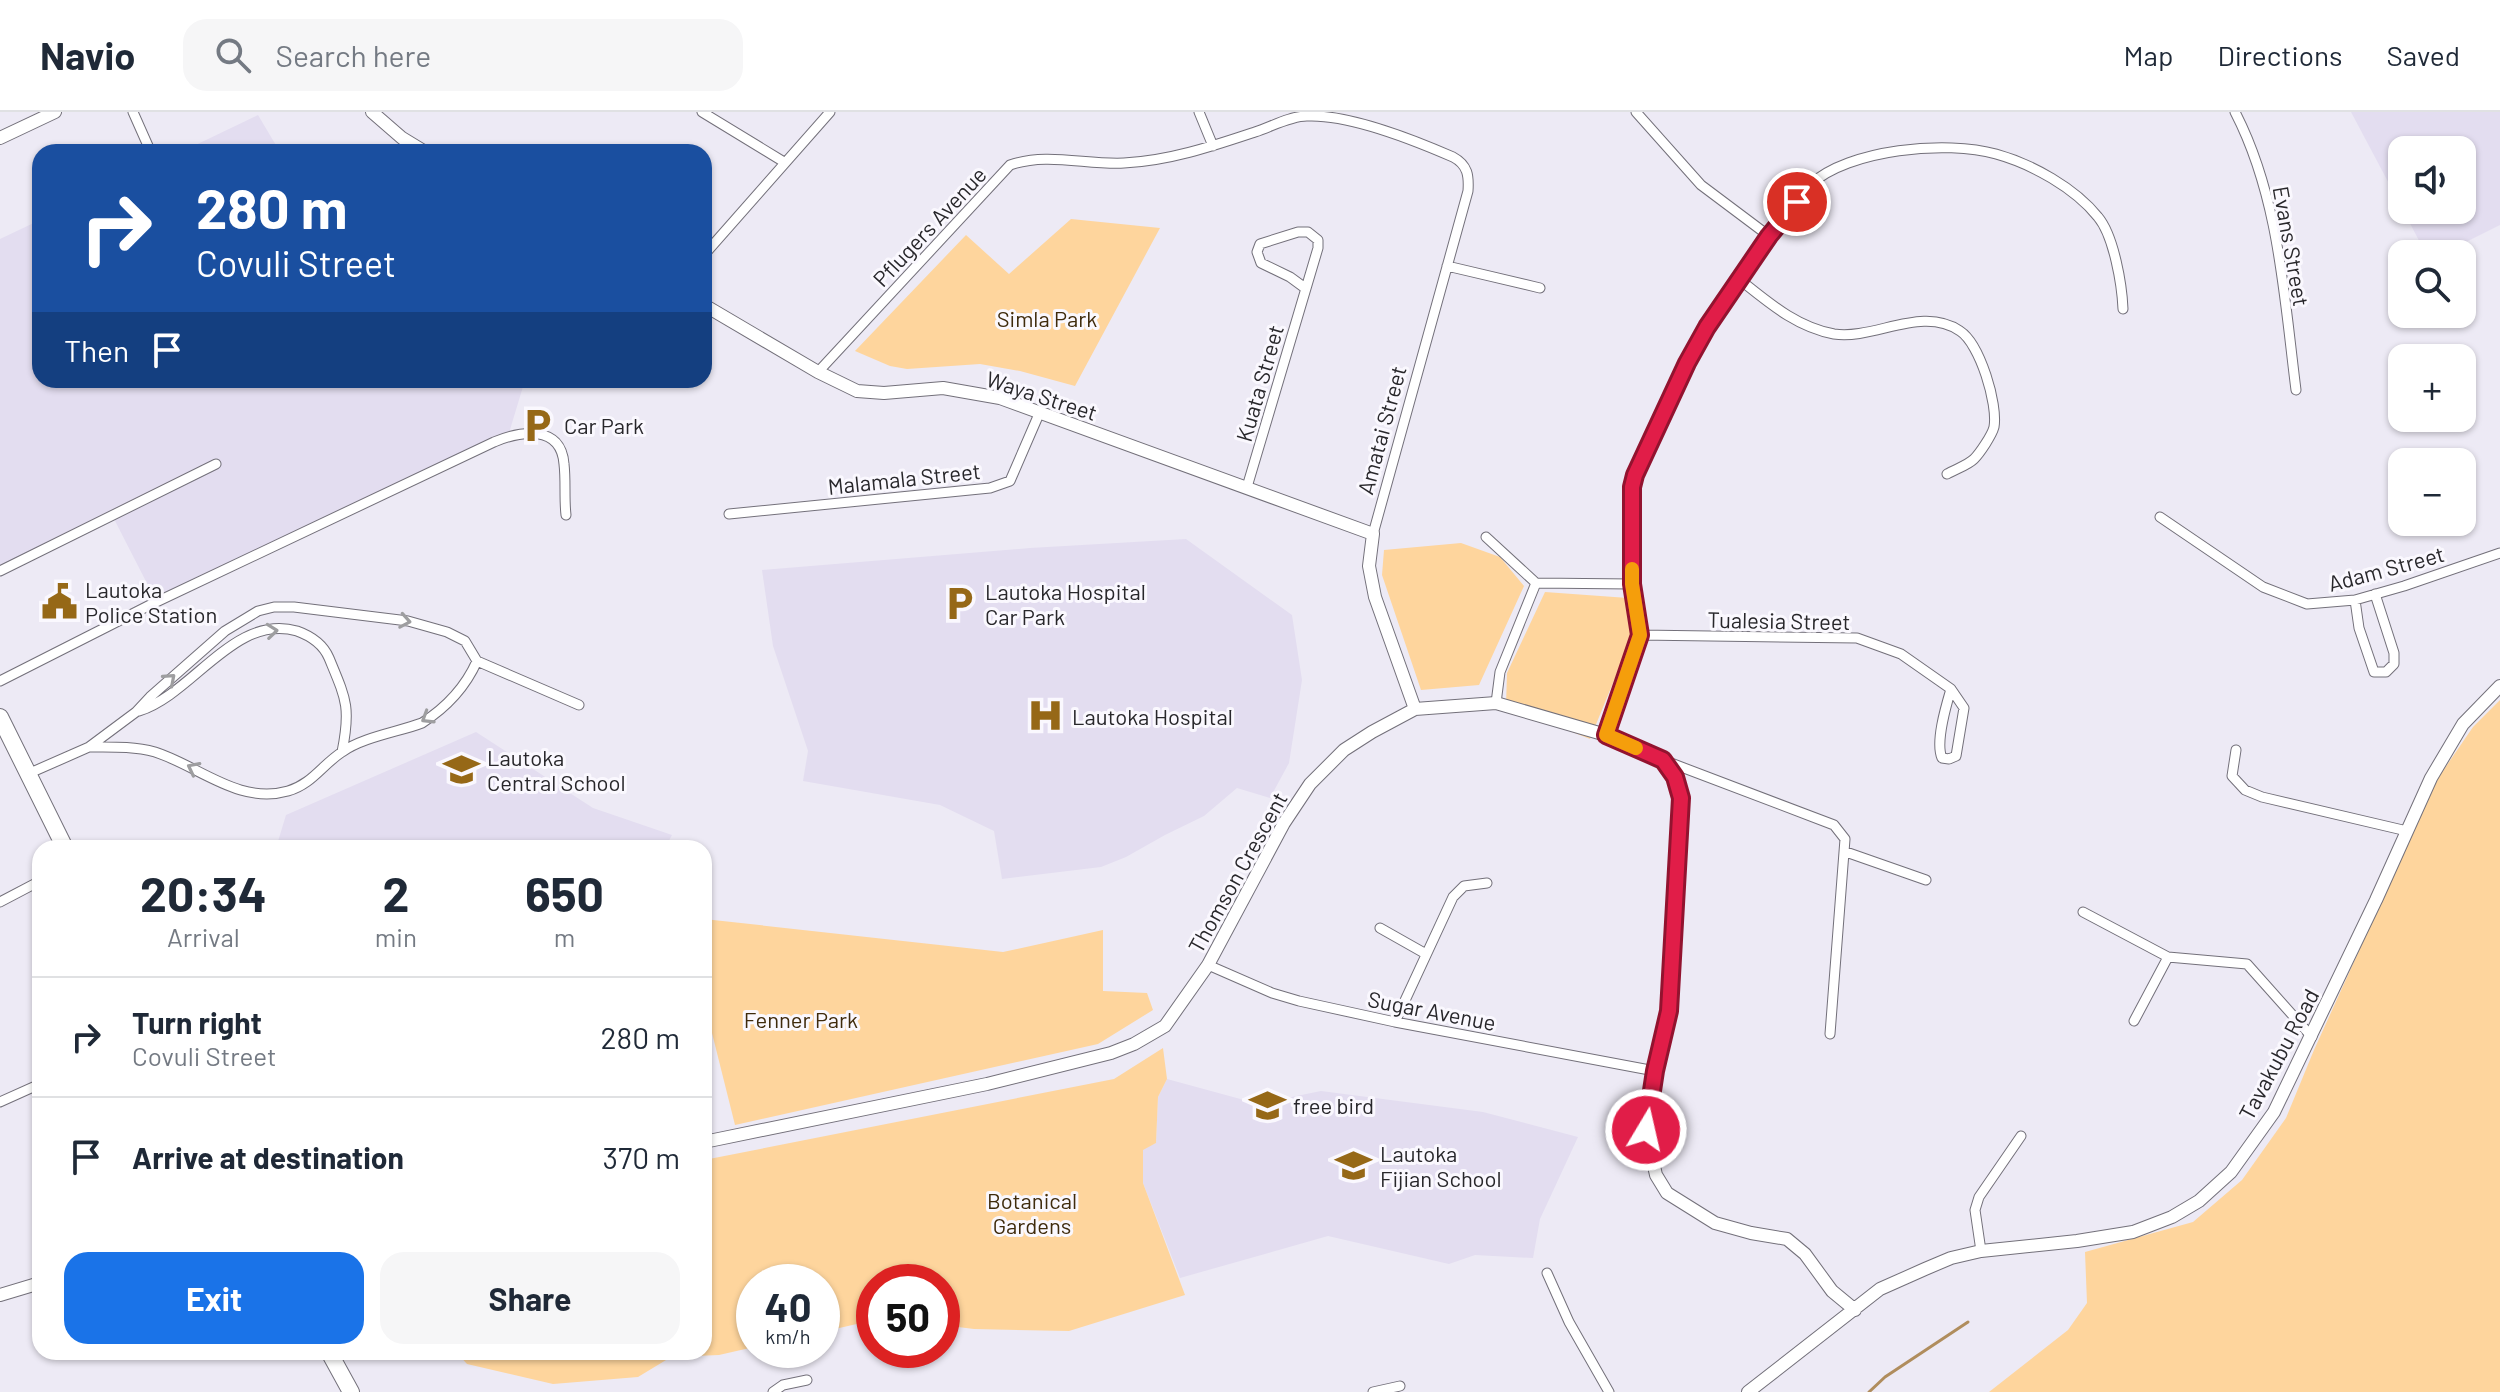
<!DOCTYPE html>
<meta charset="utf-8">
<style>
:root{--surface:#fff;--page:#f6f6f7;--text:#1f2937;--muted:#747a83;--line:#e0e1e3;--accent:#1a73e8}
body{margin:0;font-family:Barlow,sans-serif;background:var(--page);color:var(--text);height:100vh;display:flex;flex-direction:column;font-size:30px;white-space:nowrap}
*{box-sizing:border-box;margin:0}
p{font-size:26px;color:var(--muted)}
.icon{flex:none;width:44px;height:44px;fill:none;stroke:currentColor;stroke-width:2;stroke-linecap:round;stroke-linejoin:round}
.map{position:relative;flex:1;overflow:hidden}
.details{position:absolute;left:32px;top:728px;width:680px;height:520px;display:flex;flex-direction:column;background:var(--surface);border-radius:24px;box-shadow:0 2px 6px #0004}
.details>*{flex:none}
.hud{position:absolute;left:32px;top:32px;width:680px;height:244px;border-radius:24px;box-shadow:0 2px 6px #0004;background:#1a4fa0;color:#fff;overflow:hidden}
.tools{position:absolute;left:2388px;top:24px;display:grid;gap:16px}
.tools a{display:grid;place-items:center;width:88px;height:88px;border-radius:16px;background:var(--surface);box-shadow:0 2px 6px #0004;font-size:40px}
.speed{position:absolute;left:736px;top:1152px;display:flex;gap:16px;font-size:40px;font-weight:700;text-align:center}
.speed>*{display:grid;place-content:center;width:104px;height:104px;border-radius:50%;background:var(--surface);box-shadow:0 2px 6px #0004;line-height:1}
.speed small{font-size:20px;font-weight:400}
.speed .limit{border:12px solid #d22;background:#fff;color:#111}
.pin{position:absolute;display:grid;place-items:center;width:68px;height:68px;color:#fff;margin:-34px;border:4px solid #fff;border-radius:50%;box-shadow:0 2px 8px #0007}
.me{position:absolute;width:88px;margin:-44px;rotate:9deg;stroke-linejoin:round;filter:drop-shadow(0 0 6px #0008)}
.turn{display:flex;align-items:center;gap:28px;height:168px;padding:0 32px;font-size:36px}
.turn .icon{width:104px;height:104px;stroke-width:2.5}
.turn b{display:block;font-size:56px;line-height:68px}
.then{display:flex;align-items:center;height:76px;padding:0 32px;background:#0003;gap:16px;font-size:30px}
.eta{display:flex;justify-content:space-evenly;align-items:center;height:136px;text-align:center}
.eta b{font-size:48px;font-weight:700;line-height:56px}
.action{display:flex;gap:16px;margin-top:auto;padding:16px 32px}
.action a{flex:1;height:92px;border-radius:24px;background:var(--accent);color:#fff;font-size:32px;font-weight:700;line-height:92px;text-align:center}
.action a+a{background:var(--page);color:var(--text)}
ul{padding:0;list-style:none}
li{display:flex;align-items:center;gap:24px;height:120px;padding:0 32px;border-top:2px solid var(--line)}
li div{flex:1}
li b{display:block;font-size:30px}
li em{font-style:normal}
header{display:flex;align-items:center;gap:48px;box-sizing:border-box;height:112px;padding:0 40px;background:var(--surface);border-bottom:2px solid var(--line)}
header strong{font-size:38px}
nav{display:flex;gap:44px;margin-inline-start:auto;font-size:28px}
.search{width:560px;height:72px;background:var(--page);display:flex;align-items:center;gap:20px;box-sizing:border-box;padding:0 28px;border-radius:24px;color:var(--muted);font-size:30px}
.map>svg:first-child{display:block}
</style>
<header>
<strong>Navio</strong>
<div class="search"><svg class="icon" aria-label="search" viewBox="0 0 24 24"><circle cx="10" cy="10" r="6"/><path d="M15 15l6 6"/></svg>Search here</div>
<nav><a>Map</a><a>Directions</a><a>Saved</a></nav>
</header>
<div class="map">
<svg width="2500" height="1280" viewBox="0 0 2500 1280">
<rect width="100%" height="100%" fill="#edeaf5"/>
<path fill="#e3ddf0" d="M2351,0H2500V113L2442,142H2426L2403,98H2462V38H2402V96Z
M258,3L280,40H181Z
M40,108V268H525L509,321L155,487L113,405L0,455V127Z
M1186,427L1292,503L1302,568L1289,651L1270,686L1237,676L1204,704L1165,723L1126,745L1101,755L1002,767L994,719L940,693L803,669L808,639L773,534L762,458L1030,436Z
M476,620L593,696L672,723L665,736H276L286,703Z
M1167,967L1244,988L1272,989L1321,979L1483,1000L1578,1025L1540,1107L1533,1146L1475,1143L1449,1152L1328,1124L1180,1166L1143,1071V1037L1156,1031L1158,985Z"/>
<path fill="#fed59d" d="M1071,107L1160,116L1075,274L1020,259L980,252L907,257L890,254L855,239L966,123L1009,162Z
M1461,431L1500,445L1524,474L1479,573L1421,578L1382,463L1384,438Z
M1545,480L1628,486L1633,522L1590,627L1506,594L1507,561Z
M2500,588V1280H1989L2068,1218L2087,1191L2085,1140L2193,1110L2242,1068L2286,1006L2314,938L2436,669L2473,615Z
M704,807L1003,840L1103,818V879L1147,881L1153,898L1098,932L735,1013L704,889Z
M1163,936L1167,967L1158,985L1156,1031L1143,1038V1071L1185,1183L1069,1219L974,1217L942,1213V1170H874V1208L822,1220V1170H754V1235L719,1243L671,1245L638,1265L553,1272L467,1252L456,1240H704V1048L1114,967Z"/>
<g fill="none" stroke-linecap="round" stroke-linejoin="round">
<path stroke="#b08d5d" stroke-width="3" d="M1869,1280L1885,1265L1968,1210"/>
<defs>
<path id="street" d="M133,0L149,36
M702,0L784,50
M1199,0L1213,34
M1636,0L1701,73L1769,124
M2235,0C2279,85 2284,184 2296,278
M704,143L830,0
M1447,154L1540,176
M1739,167C1768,190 1796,215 1834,222C1875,228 1922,193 1960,219C1980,232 1998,292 1994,315C1992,323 1980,341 1974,347C1968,353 1956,357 1947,362
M818,260L1010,53C1047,40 1086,53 1124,51C1169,49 1213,34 1255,20C1271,15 1290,4 1307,4C1349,2 1414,28 1453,45C1468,53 1469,64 1468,79L1373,422
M1247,375L1318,136V128L1308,120H1298L1260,132L1257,140L1261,151L1290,165L1305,176
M729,402L990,376L1010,369L1039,302
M2160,405L2263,475L2307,492L2355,488L2404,474L2500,441
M1486,425L1536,471
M0,459L216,352
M1536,471L1632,472
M2355,488L2359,516L2374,560H2386L2394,552V541L2375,482
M1640,523L1857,526L1901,542L1951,577L1964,596L1956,644L1949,647L1942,646C1935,630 1946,594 1951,577
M0,569L150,493L494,330C520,319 561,312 564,352C566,369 564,386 566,403
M1496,591L1500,560L1536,471
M139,599C193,582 235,501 297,519C311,524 323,532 329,546C346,587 351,595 342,640
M1606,623L1640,523L1632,472V375L1635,363C1655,313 1679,262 1707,215C1721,191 1738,168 1754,145C1771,121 1789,94 1810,73C1848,37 1947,28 1996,42C2032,52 2075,76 2098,105C2114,124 2122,173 2123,197
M89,635C111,635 134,634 155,640C199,654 239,693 288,679C312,672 322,653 342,640C363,625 398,620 422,611C447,595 465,576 477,549
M2236,638L2232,664L2245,678L2262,685L2407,719
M1663,648L1834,713L1845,727L1830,922
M30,661L89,635L136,600L150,585L225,519L258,499L274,495H294L408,509L447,520L465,529L477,549L579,593
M1846,740L1926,768
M0,790L40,769
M2083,800L2168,845L2247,852L2312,925
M1380,816L1426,842
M1208,853L1272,881L1299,889L1395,910L1655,959
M2134,909L2168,845
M1395,910L1453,785L1464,774L1487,771
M0,990L40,972
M1981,1139L1975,1098L1979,1085L2021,1024
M1547,1161L1569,1210L1609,1280
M773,1280L783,1273L807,1268
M1373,1280L1400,1274"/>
<path id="secondary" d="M372,0L402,26L425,40
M0,26L55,0
M704,193L818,260L857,279L884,281L943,276L1000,286L1373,422L1369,454L1375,485L1415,597
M704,1030L987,972L1111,941L1134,932L1165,914L1208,853L1284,711L1310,672L1344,638L1372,620L1415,597L1496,591L1606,623L1663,648L1675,665L1681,686L1669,899L1655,959L1646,1018L1656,1063L1667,1081L1715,1111L1751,1121L1787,1127L1805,1142L1832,1179L1855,1198
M0,1183L40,1171
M1748,1280L1880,1177L1925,1157L1951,1146L1981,1139L2077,1129L2133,1120L2172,1105L2199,1089L2231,1060L2274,1000L2376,788L2431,666L2463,612L2500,574"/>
<path id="highway" d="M0,605L65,736
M329,1240L351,1280"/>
</defs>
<use href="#street" stroke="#73707a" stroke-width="11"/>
<use href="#secondary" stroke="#73707a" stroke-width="14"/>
<use href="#highway" stroke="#73707a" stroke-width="18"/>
<use href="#street" stroke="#fff" stroke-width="9"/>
<use href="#secondary" stroke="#fff" stroke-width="12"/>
<use href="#highway" stroke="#fff" stroke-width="16"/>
</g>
<defs><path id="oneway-chevron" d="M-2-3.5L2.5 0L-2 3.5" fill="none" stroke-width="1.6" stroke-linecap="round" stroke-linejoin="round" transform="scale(2)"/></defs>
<g stroke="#9e9ea0">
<use href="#oneway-chevron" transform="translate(405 509) rotate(10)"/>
<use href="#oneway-chevron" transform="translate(272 519) rotate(-6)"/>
<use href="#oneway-chevron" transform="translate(170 567) rotate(-41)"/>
<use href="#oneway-chevron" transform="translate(427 606) rotate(148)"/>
<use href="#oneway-chevron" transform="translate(193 656) rotate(-153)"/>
</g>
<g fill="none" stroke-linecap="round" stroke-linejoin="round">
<defs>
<path id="route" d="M1646,1018L1655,959L1669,899L1681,686L1675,665L1663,648L1606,623L1640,523L1632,472V375L1635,363L1687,251L1707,215L1769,124L1797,90"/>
</defs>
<use href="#route" stroke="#92132f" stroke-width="20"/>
<use href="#route" stroke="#e11d48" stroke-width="14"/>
<path stroke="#f59e0b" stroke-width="14" d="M1632,457V472L1640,523L1606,623L1636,636"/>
</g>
<defs>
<symbol id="parking-bare" viewBox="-9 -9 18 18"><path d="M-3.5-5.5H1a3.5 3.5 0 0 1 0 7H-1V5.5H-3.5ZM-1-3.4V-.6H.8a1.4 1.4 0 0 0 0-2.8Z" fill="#966817" stroke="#faf8fe" stroke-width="2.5" paint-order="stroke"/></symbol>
<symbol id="civic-bare" viewBox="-9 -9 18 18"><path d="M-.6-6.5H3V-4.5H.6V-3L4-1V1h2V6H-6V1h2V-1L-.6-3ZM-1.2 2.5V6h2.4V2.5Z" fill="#966817" stroke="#faf8fe" stroke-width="2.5" paint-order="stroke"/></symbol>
<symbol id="hospital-bare" viewBox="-9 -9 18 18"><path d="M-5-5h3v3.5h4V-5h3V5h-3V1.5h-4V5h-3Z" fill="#966817" stroke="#faf8fe" stroke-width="2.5" paint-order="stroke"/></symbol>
<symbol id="school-bare" viewBox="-9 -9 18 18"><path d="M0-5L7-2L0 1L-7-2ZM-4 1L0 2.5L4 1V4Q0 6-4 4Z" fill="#966817" stroke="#faf8fe" stroke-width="2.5" paint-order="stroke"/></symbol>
</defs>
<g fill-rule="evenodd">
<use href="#parking-bare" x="512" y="288" width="51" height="51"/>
<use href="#civic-bare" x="34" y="464" width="51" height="51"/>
<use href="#parking-bare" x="934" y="466" width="51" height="51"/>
<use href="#hospital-bare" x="1020" y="578" width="51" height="51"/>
<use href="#school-bare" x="436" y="632" width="51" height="51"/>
<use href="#school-bare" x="1242" y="968" width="51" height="51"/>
<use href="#school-bare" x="1328" y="1028" width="51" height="51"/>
</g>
<g text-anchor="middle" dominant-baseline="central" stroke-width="6" stroke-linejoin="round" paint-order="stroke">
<g font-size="22" fill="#28272b" stroke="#faf8fe">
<text transform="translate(929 114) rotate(-47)">Pflugers Avenue</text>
<text transform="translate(2292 134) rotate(80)">Evans Street</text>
<text transform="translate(1259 271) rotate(-74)">Kuata Street</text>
<text transform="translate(1042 283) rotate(18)">Waya Street</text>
<text transform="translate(1381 318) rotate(-75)">Amatai Street</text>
<text transform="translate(904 366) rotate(-6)">Malamala Street</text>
<text transform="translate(2386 456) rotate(-15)">Adam Street</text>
<text transform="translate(1779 508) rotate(1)">Tualesia Street</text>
<text transform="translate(1237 760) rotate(-61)">Thomson Crescent</text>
<text transform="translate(1432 898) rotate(11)">Sugar Avenue</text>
<text transform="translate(2278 942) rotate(-62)">Tavakubu Road</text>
</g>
<g font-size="22" fill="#3f2b0c" stroke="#faf8fe">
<text x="1047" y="206">Simla Park</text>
<text x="801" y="907">Fenner Park</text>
<text x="1032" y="1088">Botanical<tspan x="1032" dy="25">Gardens</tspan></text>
</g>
<g font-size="22" fill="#28272b" stroke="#faf8fe" text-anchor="start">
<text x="564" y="313">Car Park</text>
<text x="85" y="477">Lautoka<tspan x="85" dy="25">Police Station</tspan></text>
<text x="985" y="479">Lautoka Hospital<tspan x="985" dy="25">Car Park</tspan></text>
<text x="1072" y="604">Lautoka Hospital</text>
<text x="487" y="645">Lautoka<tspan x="487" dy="25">Central School</tspan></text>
<text x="1293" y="993">free bird</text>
<text x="1380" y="1041">Lautoka<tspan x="1380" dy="25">Fijian School</tspan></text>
</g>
</g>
</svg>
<div class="tools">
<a><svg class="icon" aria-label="sound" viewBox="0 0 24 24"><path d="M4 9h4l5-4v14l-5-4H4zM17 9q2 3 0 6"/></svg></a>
<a><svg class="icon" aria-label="search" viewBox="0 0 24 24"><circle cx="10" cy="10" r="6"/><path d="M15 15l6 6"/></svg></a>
<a>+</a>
<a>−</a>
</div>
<div class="speed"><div>40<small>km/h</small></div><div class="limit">50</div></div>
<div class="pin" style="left:1797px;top:90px;background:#d93025"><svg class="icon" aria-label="arrive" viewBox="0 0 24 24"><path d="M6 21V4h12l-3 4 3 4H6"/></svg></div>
<svg class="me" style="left:1646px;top:1018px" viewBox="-20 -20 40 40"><circle r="17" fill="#e11d48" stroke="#fff" stroke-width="3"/><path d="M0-11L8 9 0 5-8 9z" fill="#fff"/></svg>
<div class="hud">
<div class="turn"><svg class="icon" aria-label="right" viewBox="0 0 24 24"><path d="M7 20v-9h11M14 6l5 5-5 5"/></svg><div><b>280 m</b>Covuli Street</div></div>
<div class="then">Then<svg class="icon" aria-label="arrive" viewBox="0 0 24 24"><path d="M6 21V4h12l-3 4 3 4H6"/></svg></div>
</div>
<section class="details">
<div class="eta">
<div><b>20:34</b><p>Arrival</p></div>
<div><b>2</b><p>min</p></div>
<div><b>650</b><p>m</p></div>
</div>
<ul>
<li><svg class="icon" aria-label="right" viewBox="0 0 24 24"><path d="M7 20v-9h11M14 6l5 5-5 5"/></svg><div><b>Turn right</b><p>Covuli Street</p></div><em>280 m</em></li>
<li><svg class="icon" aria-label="arrive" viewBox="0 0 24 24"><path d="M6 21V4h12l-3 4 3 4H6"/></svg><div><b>Arrive at destination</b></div><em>370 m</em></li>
</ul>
<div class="action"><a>Exit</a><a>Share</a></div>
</section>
</div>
